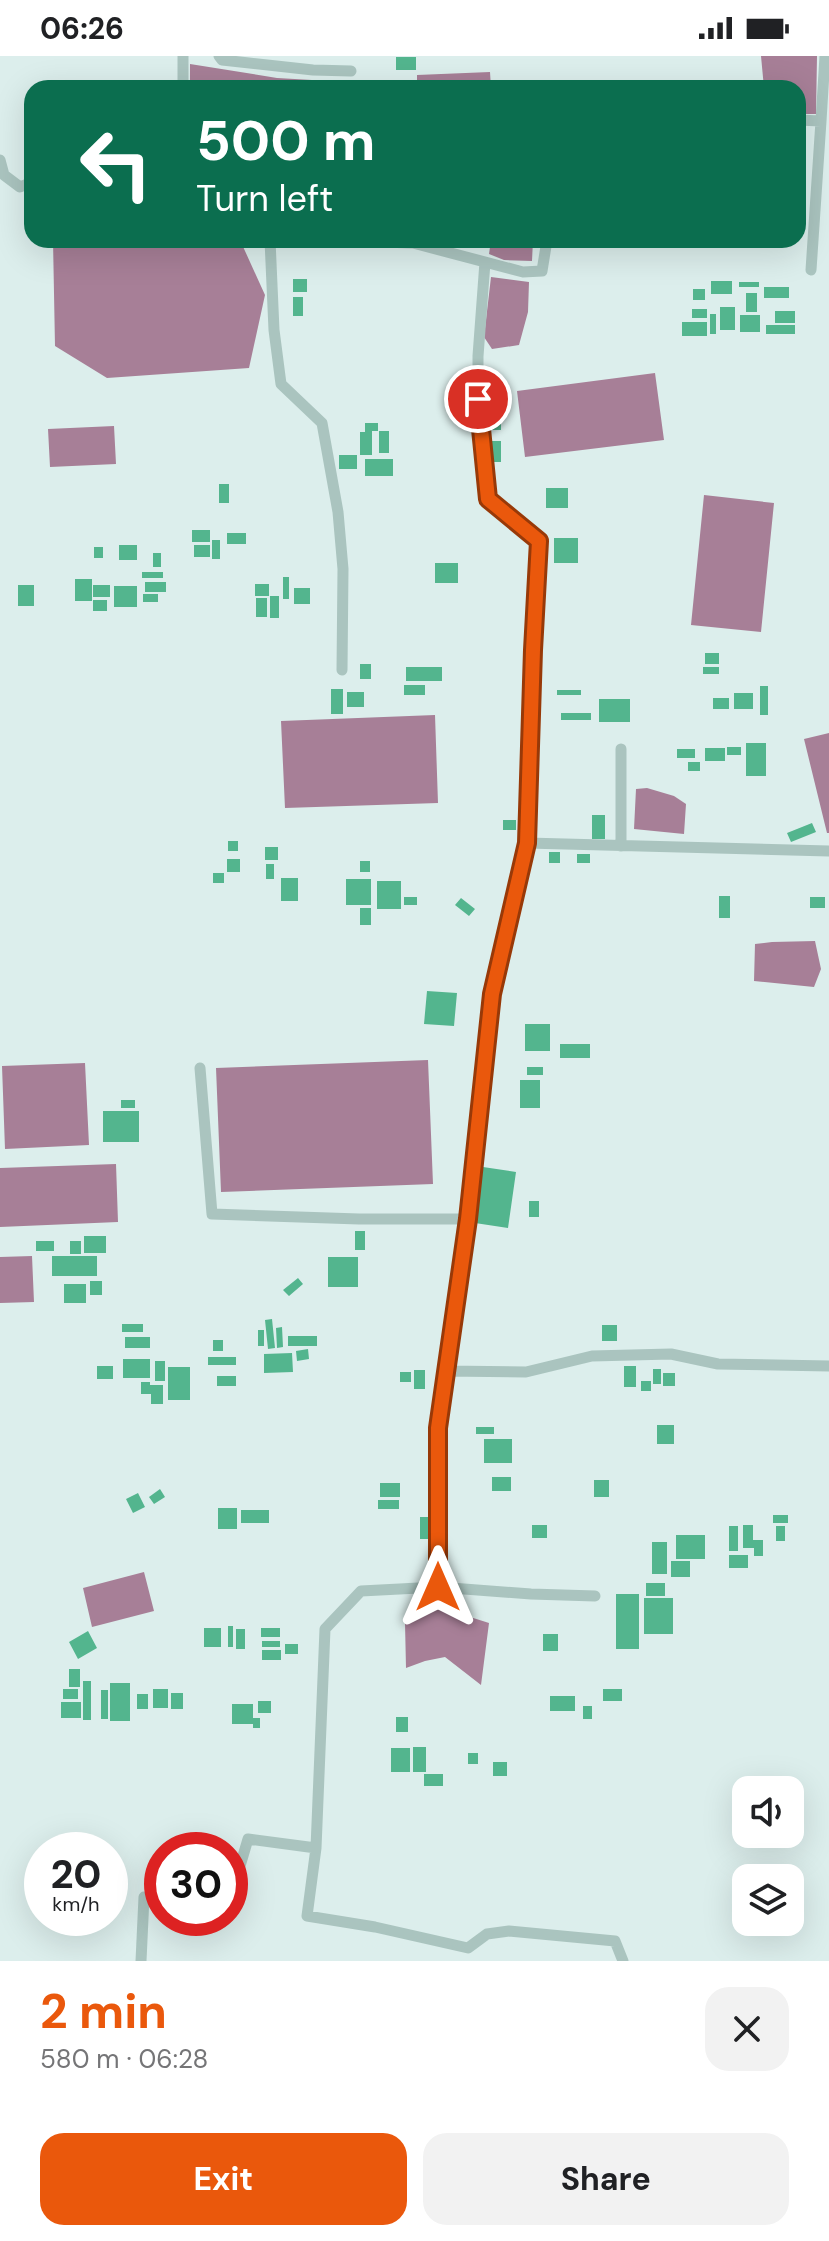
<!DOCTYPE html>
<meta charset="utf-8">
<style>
:root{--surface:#fff;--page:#f2f2f2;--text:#202124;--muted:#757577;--accent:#ea580c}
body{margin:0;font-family:"DM Sans",sans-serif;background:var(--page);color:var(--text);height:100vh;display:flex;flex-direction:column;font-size:30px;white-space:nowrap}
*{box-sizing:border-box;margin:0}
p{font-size:26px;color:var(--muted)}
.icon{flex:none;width:44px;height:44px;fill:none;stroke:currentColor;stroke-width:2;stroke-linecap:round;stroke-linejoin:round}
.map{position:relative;height:1905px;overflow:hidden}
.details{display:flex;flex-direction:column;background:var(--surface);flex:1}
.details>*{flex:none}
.top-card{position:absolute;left:24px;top:24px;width:782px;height:168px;border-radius:24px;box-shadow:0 8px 32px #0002;background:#0b6e4f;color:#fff;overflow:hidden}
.buttons{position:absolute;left:732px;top:1720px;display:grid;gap:16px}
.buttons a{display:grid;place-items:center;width:72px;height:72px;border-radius:16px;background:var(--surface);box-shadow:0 8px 32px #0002;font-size:40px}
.speed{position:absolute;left:24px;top:1776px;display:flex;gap:16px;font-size:40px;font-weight:700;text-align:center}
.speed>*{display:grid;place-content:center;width:104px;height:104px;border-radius:50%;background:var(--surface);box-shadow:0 8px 32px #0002;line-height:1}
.speed small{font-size:20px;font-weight:400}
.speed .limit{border:12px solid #d22;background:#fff;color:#111}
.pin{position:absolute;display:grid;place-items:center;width:68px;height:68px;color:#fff;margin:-34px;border:4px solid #fff;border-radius:50%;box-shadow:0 2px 8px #0007}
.me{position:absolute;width:88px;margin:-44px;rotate:0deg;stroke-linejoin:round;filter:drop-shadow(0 0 6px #0008)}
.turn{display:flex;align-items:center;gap:28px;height:168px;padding:0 40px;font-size:36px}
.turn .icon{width:104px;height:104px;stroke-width:2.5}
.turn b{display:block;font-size:56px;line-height:68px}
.round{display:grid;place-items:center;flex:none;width:84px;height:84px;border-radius:24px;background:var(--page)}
.overview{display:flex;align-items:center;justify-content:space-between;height:136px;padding:0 40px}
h1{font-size:48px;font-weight:700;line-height:60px;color:var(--accent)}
.cta{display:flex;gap:16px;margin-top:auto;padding:16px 40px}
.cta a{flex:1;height:92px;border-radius:24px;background:var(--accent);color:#fff;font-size:32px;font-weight:700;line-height:92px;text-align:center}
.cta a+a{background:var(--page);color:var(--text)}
.status{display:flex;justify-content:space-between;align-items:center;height:56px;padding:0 40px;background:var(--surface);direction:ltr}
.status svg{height:22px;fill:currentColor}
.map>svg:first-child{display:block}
</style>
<div class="status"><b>06:26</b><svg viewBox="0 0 49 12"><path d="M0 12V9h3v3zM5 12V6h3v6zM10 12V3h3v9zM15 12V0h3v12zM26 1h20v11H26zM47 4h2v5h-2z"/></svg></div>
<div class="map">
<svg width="829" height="1905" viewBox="0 0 829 1905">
<rect width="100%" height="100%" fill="#dceeec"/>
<path fill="#a77f97" d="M761,0H817L816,58H798V32H764Z
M190,8L277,22L312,24V32H190Z
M490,16L491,32H417V19Z
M53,184H240L265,239L249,312L107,322L55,290Z
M491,184H533L532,205L504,204L489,198Z
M491,221L529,226L528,256L519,289L492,293L484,281Z
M655,317L664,384L525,401L517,335Z
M114,370L116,408L50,411L48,373Z
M704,439L774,447L761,576L691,569Z
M435,659L438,747L285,752L281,665Z
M829,677V777H827L804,683Z
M647,732L674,740L686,748L684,778L634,773L636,733Z
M815,885L821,913L814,931L754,925L755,888L772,886Z
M428,1004L433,1128L221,1136L216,1012Z
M85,1007L89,1089L5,1093L2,1010Z
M116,1108L118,1166L0,1171V1112Z
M32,1200L34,1246L0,1247V1201Z
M144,1516L154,1555L92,1571L83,1532Z
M430,1554H448L489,1567L481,1629L445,1601L425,1605L406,1612L405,1567Z"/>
<path fill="#53b58e" d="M396,1H416V14H396Z
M573,25H599V32H573Z
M636,25H653V32H636Z
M293,223H307V236H293Z
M711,225H732V238H711Z
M739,226H759V231H739Z
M764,231H789V242H764Z
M693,233H705V244H693Z
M746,237H757V256H746Z
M293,241H303V260H293Z
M720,251H735V274H720Z
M692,253H707V262H692Z
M775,255H795V267H775Z
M710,258H716V278H710Z
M740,259H760V276H740Z
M682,266H707V280H682Z
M766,269H795V278H766Z
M486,356H501V374H486Z
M365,367H378V375H372V399H360V376H365Z
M379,375H389V397H379Z
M490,385H501V406H490Z
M339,399H357V413H339Z
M365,403H393V420H365Z
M219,428H229V447H219Z
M546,432H568V452H546Z
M192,474H210V486H192Z
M227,477H246V488H227Z
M554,482H578V507H554Z
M212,484H220V503H212Z
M119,489H137V504H119Z
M194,489H210V501H194Z
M94,491H103V502H94Z
M153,497H161V511H153Z
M435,507H458V527H435Z
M142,516H163V522H142Z
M283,521H289V543H283Z
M75,523H92V545H75Z
M145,526H166V536H145Z
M255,528H269V540H255Z
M18,529H34V550H18Z
M93,529H110V541H93Z
M114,530H137V551H114Z
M294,532H310V548H294Z
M143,538H158V546H143Z
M270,540H279V562H270Z
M256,542H267V561H256Z
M93,544H107V555H93Z
M705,597H719V608H705Z
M360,608H371V623H360Z
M406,611H442V625H406Z
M703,611H719V618H703Z
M404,629H425V639H404Z
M760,630H768V659H760Z
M331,633H343V658H331Z
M557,634H581V639H557Z
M347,636H364V651H347Z
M734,637H753V653H734Z
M713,642H729V653H713Z
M599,643H630V666H599Z
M561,657H591V664H561Z
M746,687H766V720H746Z
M727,691H741V699H727Z
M705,692H725V705H705Z
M677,693H695V702H677Z
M688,706H700V715H688Z
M592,759H605V783H592Z
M503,764H516V774H503Z
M812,767L816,776L791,786L787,777Z
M228,785H238V795H228Z
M265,791H278V804H265Z
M549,796H560V807H549Z
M577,798H590V807H577Z
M227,803H240V816H227Z
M360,805H370V816H360Z
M266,808H274V823H266Z
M213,817H224V827H213Z
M281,822H298V845H281Z
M346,823H371V849H346Z
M377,825H401V853H377Z
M719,840H730V862H719Z
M404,841H417V849H404Z
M810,841H825V852H810Z
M461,842L475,853L469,860L455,849Z
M360,852H371V869H360Z
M427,935L457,937L454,970L424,968Z
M525,968H550V995H525Z
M560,988H590V1002H560Z
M527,1011H543V1019H527Z
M520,1024H540V1052H520Z
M121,1044H135V1052H121Z
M103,1055H139V1086H103Z
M483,1111L516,1116L508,1172L475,1167Z
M529,1145H539V1161H529Z
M355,1175H365V1194H355Z
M84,1180H106V1197H84Z
M36,1185H54V1195H36Z
M70,1185H81V1198H70Z
M52,1200H97V1220H52Z
M328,1201H358V1231H328Z
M298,1222L303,1228L289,1240L283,1234Z
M90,1225H102V1239H90Z
M64,1228H86V1247H64Z
M272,1263L275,1292L268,1293L265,1264Z
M122,1268H143V1276H122Z
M602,1269H617V1285H602Z
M282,1271L283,1291L277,1292L276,1272Z
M258,1274H264V1290H258Z
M288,1280H317V1290H288Z
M125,1281H150V1292H125Z
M213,1284H223V1295H213Z
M308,1293L309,1303L297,1305L296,1295Z
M292,1297L293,1316L264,1317V1298Z
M208,1301H236V1309H208Z
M123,1303H150V1322H123Z
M155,1305H165V1325H155Z
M97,1310H113V1323H97Z
M624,1310H636V1331H624Z
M168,1311H190V1344H168Z
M653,1313H661V1328H653Z
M414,1314H425V1333H414Z
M400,1316H411V1326H400Z
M663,1317H675V1330H663Z
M217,1320H236V1330H217Z
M641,1325H651V1335H641Z
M141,1326H150V1329H163V1348H151V1338H141Z
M657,1369H674V1388H657Z
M476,1371H494V1378H476Z
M484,1383H512V1407H484Z
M492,1421H511V1435H492Z
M594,1424H609V1441H594Z
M380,1427H400V1441H380Z
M160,1433L165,1441L154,1448L149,1441Z
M138,1437L145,1451L133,1457L126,1443Z
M378,1444H399V1453H378Z
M218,1452H237V1473H218Z
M241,1454H269V1467H241Z
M773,1459H788V1467H773Z
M420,1461H433V1483H420Z
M532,1469H547V1482H532Z
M743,1469H753V1484H763V1500H754V1492H743Z
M729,1470H738V1495H729Z
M776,1470H785V1485H776Z
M676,1479H705V1503H676Z
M652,1486H667V1518H652Z
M729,1499H748V1512H729Z
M671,1505H690V1521H671Z
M646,1527H665V1540H646Z
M616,1538H639V1593H616Z
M644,1542H673V1578H644Z
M228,1570H233V1591H228Z
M204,1572H221V1591H204Z
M261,1572H280V1581H261Z
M236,1573H245V1593H236Z
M88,1575L97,1592L78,1603L69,1586Z
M543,1578H558V1595H543Z
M262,1585H280V1591H262Z
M285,1588H298V1598H285Z
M262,1594H281V1604H262Z
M69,1613H80V1631H69Z
M83,1625H91V1664H83Z
M110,1627H130V1665H110Z
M63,1633H78V1643H63Z
M153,1633H168V1652H153Z
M603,1633H622V1645H603Z
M101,1634H108V1663H101Z
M171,1637H183V1653H171Z
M137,1638H148V1653H137Z
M550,1640H575V1655H550Z
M258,1645H271V1657H258Z
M61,1646H81V1662H61Z
M232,1648H253V1662H260V1672H253V1668H232Z
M583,1650H592V1663H583Z
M396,1661H408V1676H396Z
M413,1691H426V1716H413Z
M391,1692H410V1716H391Z
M468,1697H478V1708H468Z
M493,1706H507V1720H493Z
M424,1718H443V1730H424Z"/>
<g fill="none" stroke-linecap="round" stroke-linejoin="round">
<path stroke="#aac4bf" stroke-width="11" d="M183,0V32
M219,0L222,4L313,14L351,15
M798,64L821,65L825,0
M0,104L4,119L20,131L32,126
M270,184L274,274L281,328L322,367L338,456L343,513L342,614
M318,184L413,187L523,216L542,215L547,184
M485,206L478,300V343L488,443L539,485L527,787
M811,214L821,65
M621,693V790
M200,1012L212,1158L359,1163H468
M446,1315L526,1316L592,1300L671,1298L718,1308L829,1310
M438,1531L531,1538L595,1540
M316,1792L325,1573L361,1535L438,1531V1372L468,1163L492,938L527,787L829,795
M230,1844L248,1783L316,1792L307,1860L375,1871L468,1892L487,1878L509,1875L615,1885L623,1905
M141,1905L144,1841L162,1842"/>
</g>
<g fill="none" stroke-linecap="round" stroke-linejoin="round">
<defs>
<path id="route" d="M438,1531V1372L468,1163L492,938L527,787L533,594L539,485L488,443L478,343"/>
</defs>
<use href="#route" stroke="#983908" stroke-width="20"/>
<use href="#route" stroke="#ea580c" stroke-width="14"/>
</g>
</svg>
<div class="buttons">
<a><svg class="icon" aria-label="sound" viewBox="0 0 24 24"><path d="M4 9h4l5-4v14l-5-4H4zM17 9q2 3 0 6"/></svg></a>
<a><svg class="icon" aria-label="layers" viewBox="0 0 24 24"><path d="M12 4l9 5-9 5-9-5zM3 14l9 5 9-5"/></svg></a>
</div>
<div class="speed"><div>20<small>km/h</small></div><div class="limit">30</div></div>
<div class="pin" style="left:478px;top:343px;background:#d93025"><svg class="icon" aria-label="arrive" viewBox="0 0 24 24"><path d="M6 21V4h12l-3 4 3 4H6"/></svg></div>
<svg class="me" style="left:438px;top:1531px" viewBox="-20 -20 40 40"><path d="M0-17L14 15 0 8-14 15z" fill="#ea580c" stroke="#fff" stroke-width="4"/></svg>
<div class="top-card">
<div class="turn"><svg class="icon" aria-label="left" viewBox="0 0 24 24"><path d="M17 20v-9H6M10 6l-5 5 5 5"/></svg><div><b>500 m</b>Turn left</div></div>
</div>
</div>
<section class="details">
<div class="overview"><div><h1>2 min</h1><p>580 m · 06:28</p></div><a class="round"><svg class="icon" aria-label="close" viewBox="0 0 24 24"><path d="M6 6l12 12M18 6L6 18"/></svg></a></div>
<div class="cta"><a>Exit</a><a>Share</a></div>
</section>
